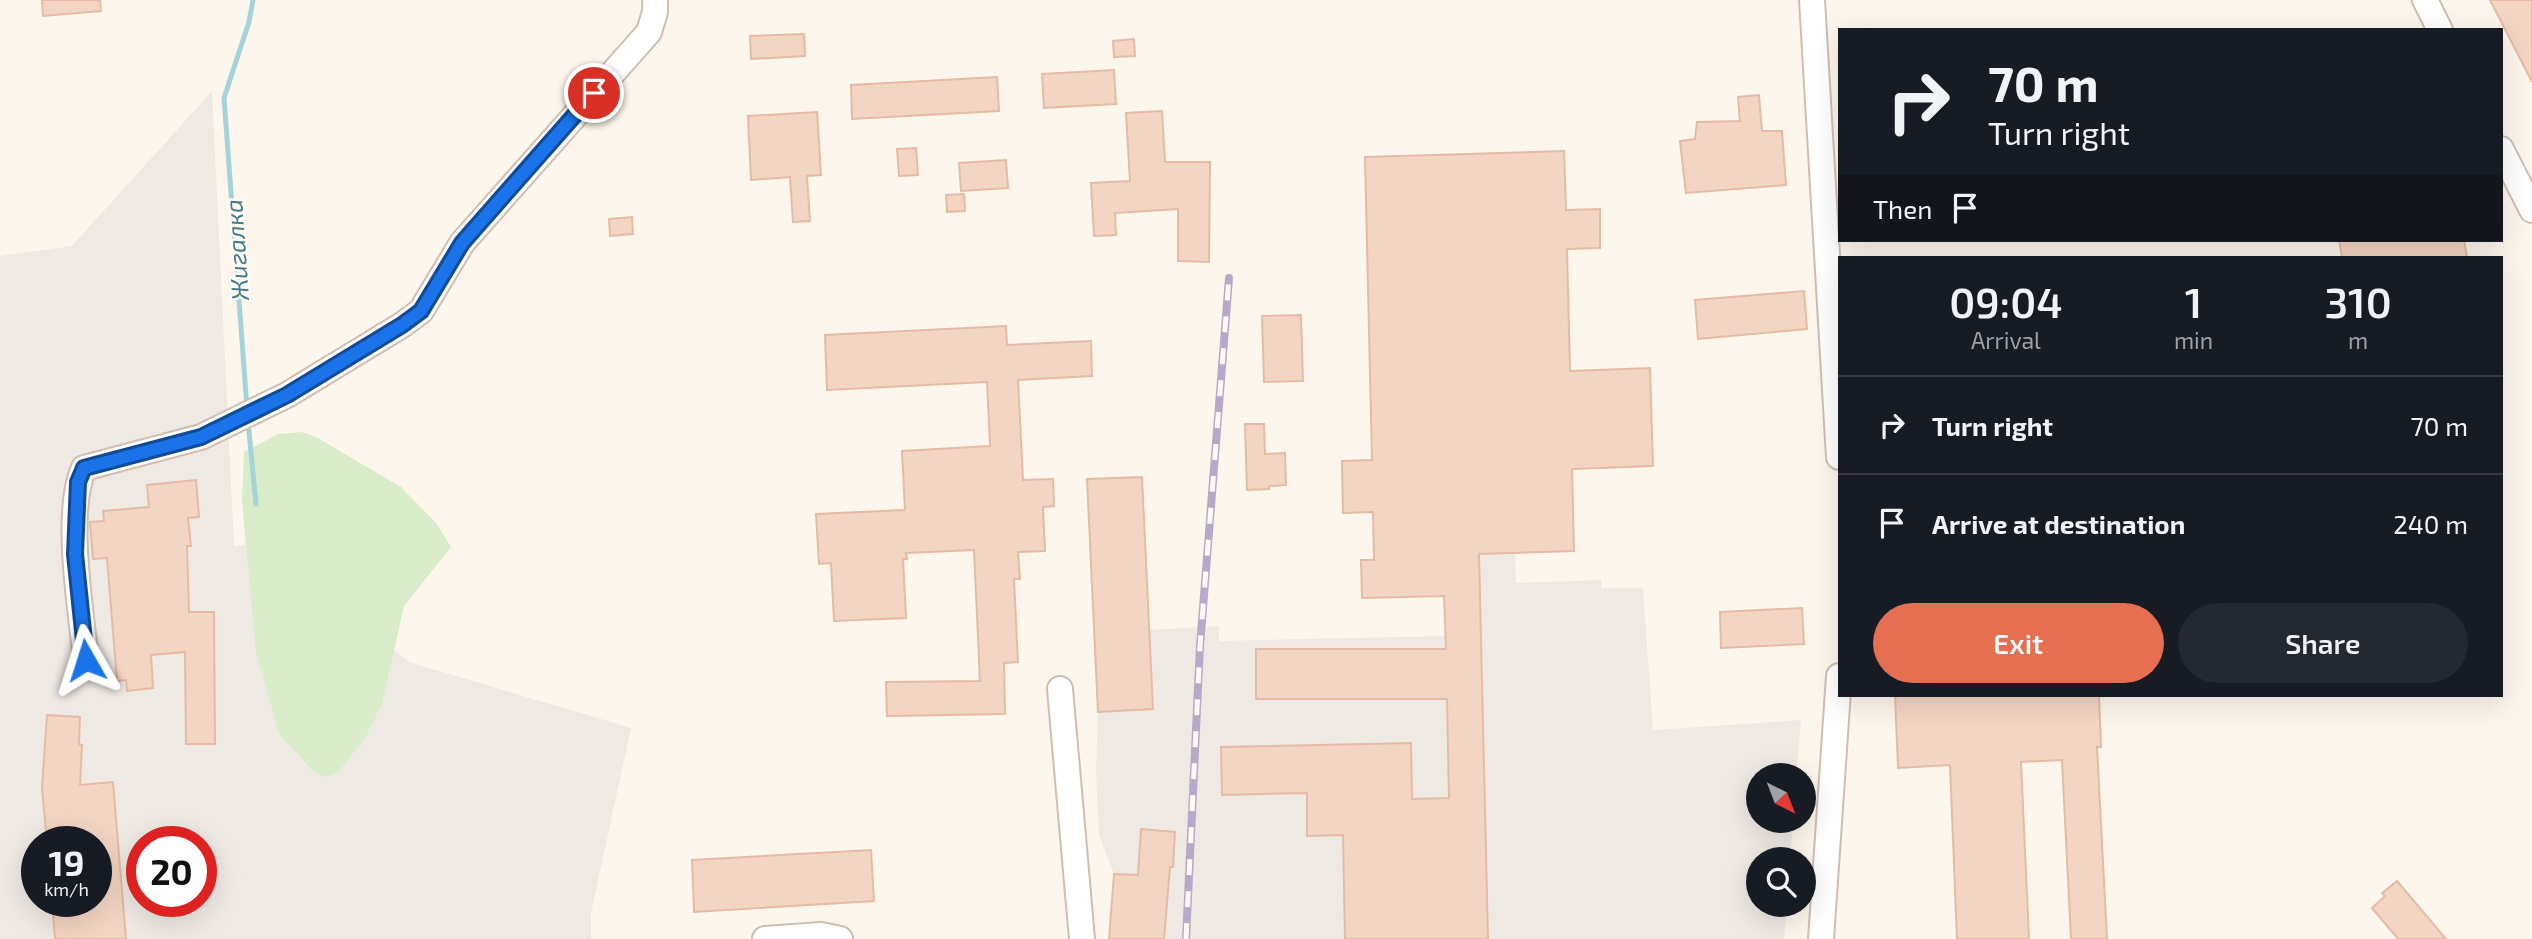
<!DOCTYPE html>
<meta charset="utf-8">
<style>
:root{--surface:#171b24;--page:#242831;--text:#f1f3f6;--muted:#9ea1a6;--line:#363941;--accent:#e76f51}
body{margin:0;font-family:"Exo 2",sans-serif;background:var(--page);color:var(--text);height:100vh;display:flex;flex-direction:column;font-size:26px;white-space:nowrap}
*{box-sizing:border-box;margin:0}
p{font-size:23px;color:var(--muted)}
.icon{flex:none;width:38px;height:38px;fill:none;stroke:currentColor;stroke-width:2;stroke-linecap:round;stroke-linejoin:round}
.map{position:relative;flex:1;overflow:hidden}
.details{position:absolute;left:1838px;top:256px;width:665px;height:441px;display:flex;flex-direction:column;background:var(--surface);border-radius:0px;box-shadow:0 7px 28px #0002}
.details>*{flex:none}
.top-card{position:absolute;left:1838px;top:28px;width:665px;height:214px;border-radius:0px;box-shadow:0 7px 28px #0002;background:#171b24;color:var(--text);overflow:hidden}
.needle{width:46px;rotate:138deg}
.controls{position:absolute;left:1746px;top:763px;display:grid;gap:14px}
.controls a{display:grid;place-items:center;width:70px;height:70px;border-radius:50%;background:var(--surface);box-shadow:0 7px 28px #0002;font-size:35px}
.speed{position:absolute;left:21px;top:826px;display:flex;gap:14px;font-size:35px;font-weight:700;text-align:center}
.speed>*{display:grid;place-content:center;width:91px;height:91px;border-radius:50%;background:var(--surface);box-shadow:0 7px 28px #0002;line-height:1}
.speed small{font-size:18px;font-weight:400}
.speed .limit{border:10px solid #d22;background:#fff;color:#111}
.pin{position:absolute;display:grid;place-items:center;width:60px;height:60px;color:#fff;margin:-30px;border:4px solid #fff;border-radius:50%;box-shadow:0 2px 7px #0007}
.me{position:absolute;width:77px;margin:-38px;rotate:354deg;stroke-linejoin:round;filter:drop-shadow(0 0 5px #0008)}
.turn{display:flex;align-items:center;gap:24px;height:147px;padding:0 35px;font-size:32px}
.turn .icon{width:91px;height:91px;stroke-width:2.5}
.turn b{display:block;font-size:49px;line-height:60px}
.then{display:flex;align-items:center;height:66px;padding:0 35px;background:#0003;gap:14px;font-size:26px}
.eta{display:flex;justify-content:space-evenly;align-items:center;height:119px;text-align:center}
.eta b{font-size:42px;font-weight:600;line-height:49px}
.primary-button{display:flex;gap:14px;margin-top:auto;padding:14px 35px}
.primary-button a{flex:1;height:80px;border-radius:42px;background:var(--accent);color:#fff;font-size:28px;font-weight:600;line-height:80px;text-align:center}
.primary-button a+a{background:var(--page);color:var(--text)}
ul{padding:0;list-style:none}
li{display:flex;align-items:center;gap:21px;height:98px;padding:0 35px;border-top:2px solid var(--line)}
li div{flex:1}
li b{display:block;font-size:26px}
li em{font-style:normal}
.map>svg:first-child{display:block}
</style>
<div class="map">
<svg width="2532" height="939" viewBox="0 0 2532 939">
<rect width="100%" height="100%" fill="#fdf6ec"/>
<path fill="#efe9e4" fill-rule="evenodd" d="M212,91L234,546L303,537L384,642L409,662L631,728L591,913V939H0V256L72,246ZM37,842H96V901H37ZM142,842H201V901H142Z
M1515,553L1516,583L1601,580V588H1643L1653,730L1801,720L1796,775H1759V821H1793L1790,859H1759V905H1787L1784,939H1164L1169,878L1114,874L1099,835L1096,772L1098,712L1153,709L1149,630L1219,626V641L1445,636L1444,555Z"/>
<path fill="#d8ecc9" d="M302,432L316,437L401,487L436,523L451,547L404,606L382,704L364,740L338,772L325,777L314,772L279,734L256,653L242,501L244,452L278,434Z"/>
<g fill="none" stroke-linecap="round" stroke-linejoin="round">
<path stroke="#a5d3da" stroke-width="5" d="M247,408L224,98L249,22L253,0
M248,421L256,504"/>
</g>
<path fill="#f3d5c3" stroke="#e6bba3" stroke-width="2" d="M42,0H100L101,11L43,16Z
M2490,0H2532V82Z
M804,34L805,56L751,59L750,36Z
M1134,39L1135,56L1114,57L1113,41Z
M1114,70L1116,104L1044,108L1042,74Z
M997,77L999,111L852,119L851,85Z
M1759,95L1762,131H1782L1786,185L1686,193L1680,141L1695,139L1697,122L1740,121L1738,97Z
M1162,111L1165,162H1210L1209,262L1178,261V209L1115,213L1116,235L1094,236L1091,183L1130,181L1126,113Z
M817,112L821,175L807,176L810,221L793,222L790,177L751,180L748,116Z
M916,148L918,175L899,176L897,149Z
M1564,151L1566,210L1600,209V248L1567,249L1570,371L1650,368L1653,466L1572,469L1574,551L1479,554L1488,939H1345L1343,835L1307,836V793L1222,795L1221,747L1411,743L1412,799L1449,798L1447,699H1256V649H1446L1444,596L1362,598L1361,560H1374L1373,512L1343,513L1342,461L1372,460L1365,157Z
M1006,160L1008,188L961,191L959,163Z
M964,194L965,211L947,212L946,195Z
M632,217L633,234L610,236L609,219Z
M2339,240H2464L2467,257H2342Z
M1804,291L1807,329L1698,339L1695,300Z
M1301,315L1303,381L1264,382L1262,316Z
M1006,326L1007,345L1091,341L1092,376L1018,380L1023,480L1053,479L1054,506L1043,507L1045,551L1018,552L1020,579H1014L1018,662L1004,663L1005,714L887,716L886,682L980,681L974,550L906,553L907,559H903L906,618L834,621L831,563L819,564L816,514L905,510L902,451L990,446L987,382L827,390L825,335Z
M1245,424H1264L1265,454L1285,453L1286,485L1269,486V489L1247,490Z
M1142,477L1153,709L1098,712L1087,479Z
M196,480L199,517L188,518L191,546H187L189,612H214L215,744H186L185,652L151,655L153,688L127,691L126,680L117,681L107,558L93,559L90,522L104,521L103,511L149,507L147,485Z
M1802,608L1804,644L1721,648L1720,612Z
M1895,695H2099L2101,747H2097L2107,939H2071L2062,760L2021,762L2029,939H1957L1950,765L1898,768Z
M47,715L80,717L79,744L82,745L80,785L113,782L126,939H55L52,901H96V842H47L42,788Z
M1141,829L1175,832L1173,867H1170L1164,939H1109L1114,874L1138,875Z
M871,850L874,901L694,912L692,860Z
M2397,881L2446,939H2398L2372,908L2385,896L2382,893Z"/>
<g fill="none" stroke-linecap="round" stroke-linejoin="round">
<defs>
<path id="minor" d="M1812,0L1839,457
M2425,0L2440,30
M2501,149L2532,210
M86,660C81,611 64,511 84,468L201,437L287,395L402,325L421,311L462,243L649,32L655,12V0
M1060,689L1082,939
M765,939L821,935L840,939
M1821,939L1839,676"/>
</defs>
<use href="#minor" stroke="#d1beb0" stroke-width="28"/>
<use href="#minor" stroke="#fff" stroke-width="24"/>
<defs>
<path id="rail" d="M1186,939L1200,646L1229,278"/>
</defs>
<use href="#rail" stroke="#b9a8c9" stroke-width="8"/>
<use href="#rail" stroke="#fffaf3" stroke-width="5" stroke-dasharray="16" stroke-linecap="butt"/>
</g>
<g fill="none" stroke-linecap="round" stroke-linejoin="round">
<defs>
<path id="route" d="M86,660L75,554L78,482L84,468L201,437L287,395L402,325L421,311L462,243L594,93"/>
</defs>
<use href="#route" stroke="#114b97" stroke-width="18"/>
<use href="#route" stroke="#1a73e8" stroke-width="12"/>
</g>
<g text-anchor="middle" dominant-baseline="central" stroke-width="5" stroke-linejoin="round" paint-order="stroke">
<g font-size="24" font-style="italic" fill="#437c86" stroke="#fffaf3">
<text transform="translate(236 250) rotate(-94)">Жигалка</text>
</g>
</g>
</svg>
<div class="controls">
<a><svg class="needle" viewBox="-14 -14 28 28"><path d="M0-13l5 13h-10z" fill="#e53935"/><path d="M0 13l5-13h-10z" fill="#9ea1a6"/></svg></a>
<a><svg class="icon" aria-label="search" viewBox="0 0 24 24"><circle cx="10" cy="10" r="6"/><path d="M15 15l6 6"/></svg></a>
</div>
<div class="speed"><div>19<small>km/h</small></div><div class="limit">20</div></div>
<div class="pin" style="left:594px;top:93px;background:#d93025"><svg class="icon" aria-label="arrive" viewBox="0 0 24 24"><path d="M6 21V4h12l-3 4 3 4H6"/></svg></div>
<svg class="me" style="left:86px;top:660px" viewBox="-20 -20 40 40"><path d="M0-17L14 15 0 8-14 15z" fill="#1a73e8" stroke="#fff" stroke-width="4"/></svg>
<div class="top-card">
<div class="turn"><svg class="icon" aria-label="right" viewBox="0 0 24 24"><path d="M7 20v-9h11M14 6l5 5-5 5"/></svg><div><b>70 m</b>Turn right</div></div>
<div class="then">Then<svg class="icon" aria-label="arrive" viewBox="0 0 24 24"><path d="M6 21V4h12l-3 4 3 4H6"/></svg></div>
</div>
<section class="details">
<div class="eta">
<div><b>09:04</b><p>Arrival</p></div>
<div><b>1</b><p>min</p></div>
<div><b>310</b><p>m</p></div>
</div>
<ul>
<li><svg class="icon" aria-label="right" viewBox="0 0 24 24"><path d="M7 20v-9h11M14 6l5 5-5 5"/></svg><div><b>Turn right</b></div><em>70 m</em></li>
<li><svg class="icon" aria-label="arrive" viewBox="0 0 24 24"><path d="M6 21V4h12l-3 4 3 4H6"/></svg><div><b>Arrive at destination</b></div><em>240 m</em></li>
</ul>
<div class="primary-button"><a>Exit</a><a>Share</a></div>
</section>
</div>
